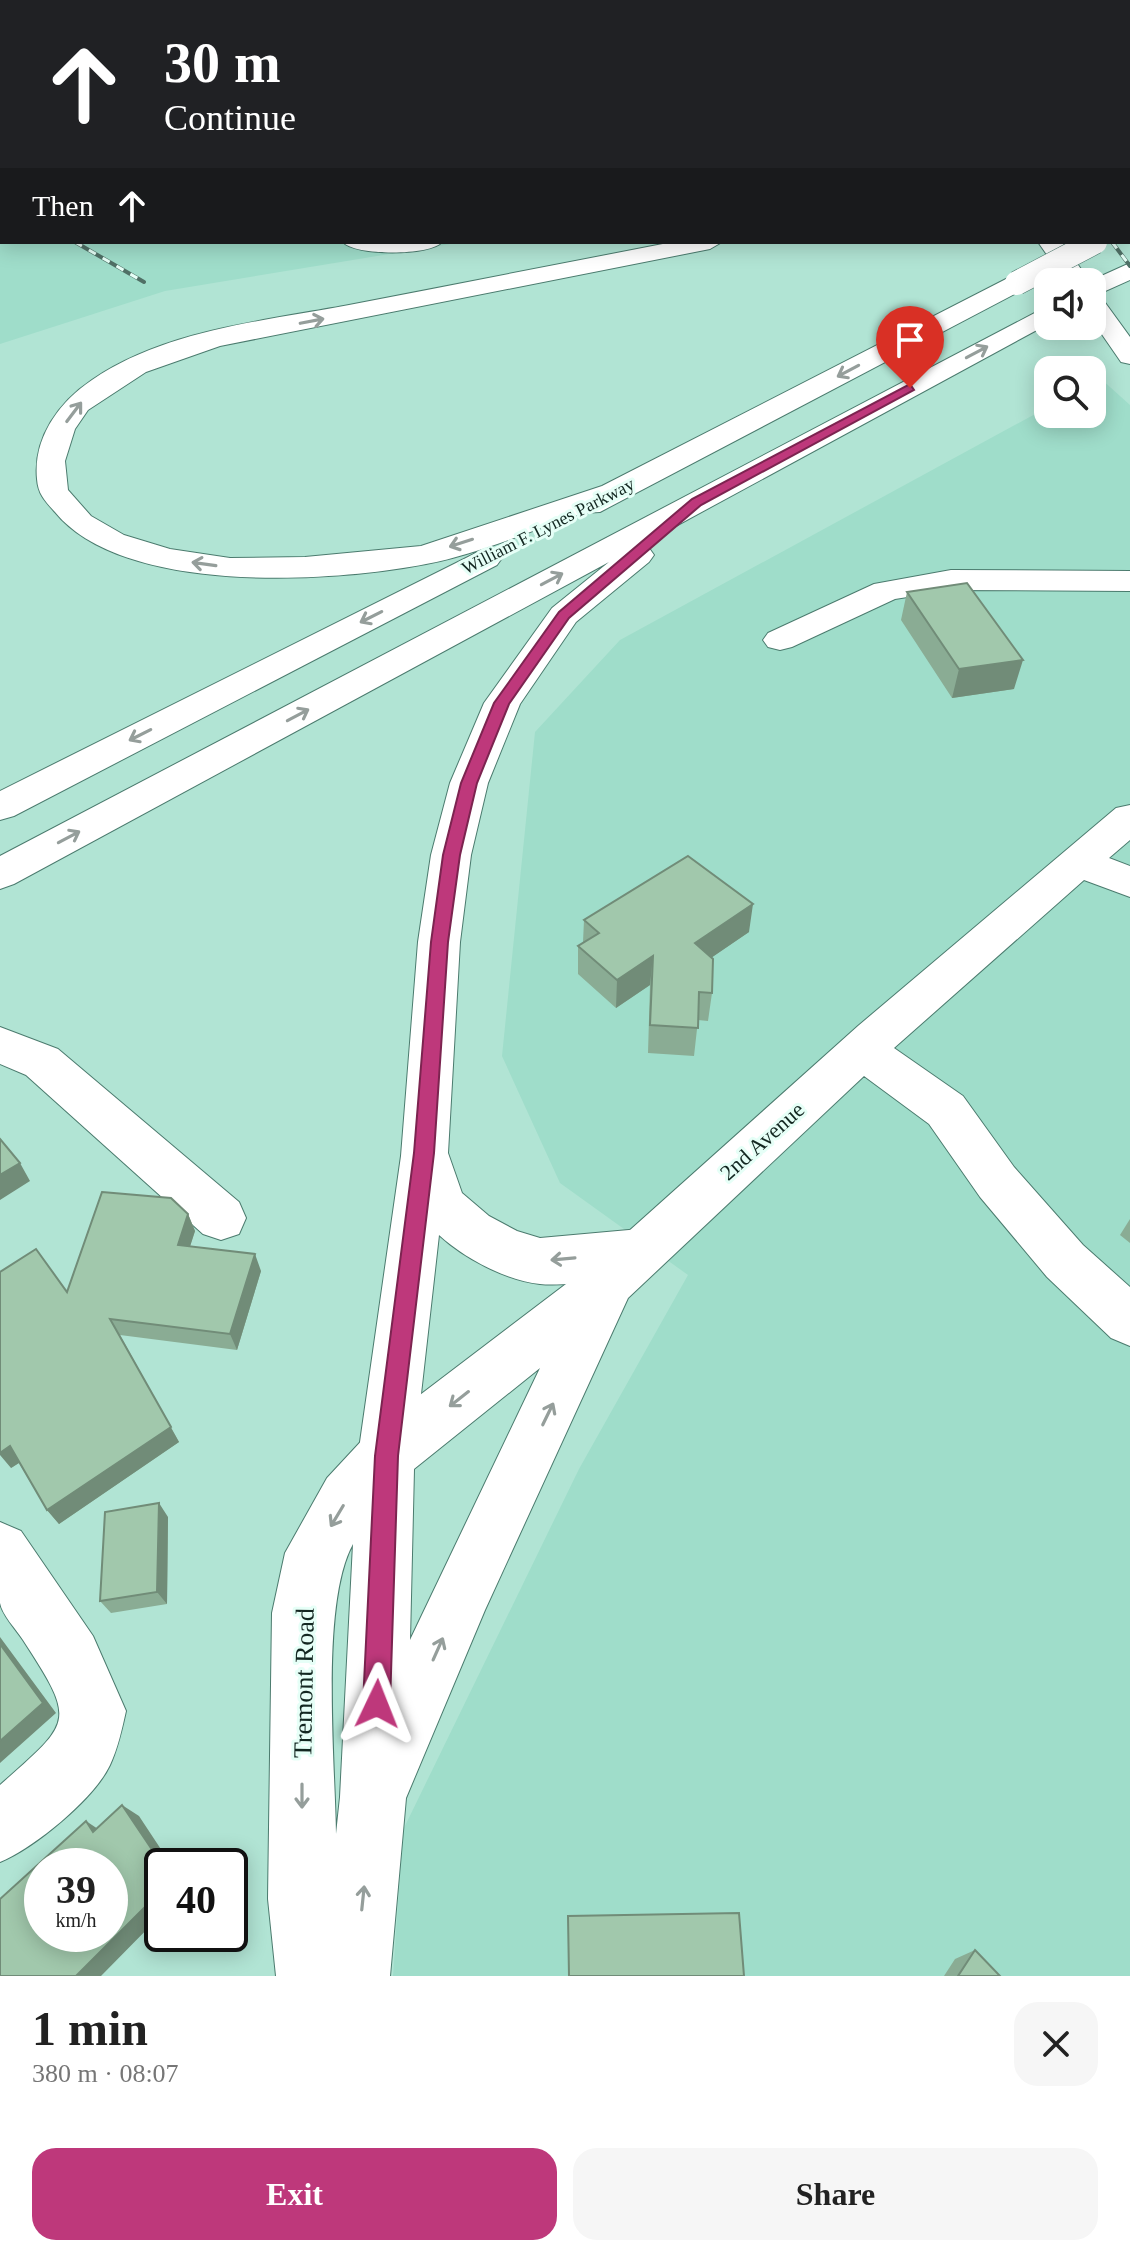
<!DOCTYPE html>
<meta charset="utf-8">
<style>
:root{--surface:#fff;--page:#f6f6f6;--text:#222;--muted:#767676;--accent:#be387b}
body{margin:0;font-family:Georgia,serif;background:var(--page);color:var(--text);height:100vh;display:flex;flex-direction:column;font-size:30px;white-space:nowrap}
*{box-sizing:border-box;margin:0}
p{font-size:26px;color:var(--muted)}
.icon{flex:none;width:44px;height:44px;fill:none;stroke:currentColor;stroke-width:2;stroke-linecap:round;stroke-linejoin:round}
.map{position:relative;height:1976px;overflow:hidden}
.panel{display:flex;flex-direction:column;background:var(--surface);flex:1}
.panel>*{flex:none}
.top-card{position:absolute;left:0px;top:0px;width:1130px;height:244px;box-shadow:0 4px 20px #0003;background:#202124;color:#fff;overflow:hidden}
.controls{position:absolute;left:1034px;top:268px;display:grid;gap:16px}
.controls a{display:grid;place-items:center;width:72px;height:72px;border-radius:16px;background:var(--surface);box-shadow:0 4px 20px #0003;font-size:40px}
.speed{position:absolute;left:24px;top:1848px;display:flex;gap:16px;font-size:40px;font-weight:700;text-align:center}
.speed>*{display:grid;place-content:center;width:104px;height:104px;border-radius:50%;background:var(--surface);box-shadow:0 4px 20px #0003;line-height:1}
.speed small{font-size:20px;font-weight:400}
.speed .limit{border:4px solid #111;border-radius:12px;background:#fff;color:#111}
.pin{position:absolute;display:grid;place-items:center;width:68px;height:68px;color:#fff;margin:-82px -34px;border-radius:50% 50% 50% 0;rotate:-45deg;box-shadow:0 0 8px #0007}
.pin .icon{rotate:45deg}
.me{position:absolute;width:88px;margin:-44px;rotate:2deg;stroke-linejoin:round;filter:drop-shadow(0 0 6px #0008)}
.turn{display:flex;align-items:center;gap:28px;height:168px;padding:0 32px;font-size:36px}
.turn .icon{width:104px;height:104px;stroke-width:2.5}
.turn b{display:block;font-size:56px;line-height:68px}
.then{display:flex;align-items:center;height:76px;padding:0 32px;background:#0003;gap:16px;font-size:30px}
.round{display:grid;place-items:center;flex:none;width:84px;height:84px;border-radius:24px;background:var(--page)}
.overview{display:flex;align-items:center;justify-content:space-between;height:136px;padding:0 32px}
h1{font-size:48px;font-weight:700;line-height:60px}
.button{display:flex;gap:16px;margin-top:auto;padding:16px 32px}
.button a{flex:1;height:92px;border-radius:24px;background:var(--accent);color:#fff;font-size:32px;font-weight:700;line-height:92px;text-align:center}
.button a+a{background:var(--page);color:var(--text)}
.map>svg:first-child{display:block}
</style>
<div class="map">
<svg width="1130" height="1976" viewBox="0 0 1130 1976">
<rect width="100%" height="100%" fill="#b1e4d4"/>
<path fill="#9fddca" d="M0,0L425,2H2V242H462L165,291L0,344Z
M477,0H892L894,2H483Z
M1100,378L1130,405V1976H393L403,1830L579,1469L688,1275L560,1183L502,1056L535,732L620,640L1048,407V414H1092V383Z"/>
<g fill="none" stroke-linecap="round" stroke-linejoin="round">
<defs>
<path id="minor" d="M427,0H450L452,2H429Z
M0,67L2,68V80L0,79Z
M343,242H442C431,256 354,256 343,242Z
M1038,242H1062L1090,282H1066Z
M1092,294L1101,297L1130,337V364L1121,362L1092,320Z
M951,570L1130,571V591L951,590L895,599L792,647L780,650L768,647L763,640L768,633L874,584Z
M1130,805V840L1109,858L1130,866V897L1084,880L894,1048L963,1096L1014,1167L1083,1245L1130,1287V1346L1111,1338L1047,1277L980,1197L929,1124L864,1076L628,1298L485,1610L406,1798L390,1976H276L268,1899L272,1613L285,1553L327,1478L366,1436L591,1265L858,1026L1116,808ZM540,1368L410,1640L414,1469ZM353,1544L340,1797L336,1834C335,1762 320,1603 353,1544Z
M0,1027L58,1049L239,1202L246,1218L239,1234L221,1240L203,1234L26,1075L0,1064Z
M0,1522L21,1531L93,1636L126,1711C122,1729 118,1748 110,1765C94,1799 34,1848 0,1862V1785C72,1721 77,1723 23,1640C16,1629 2,1615 0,1603C0,1579 0,1548 0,1522Z"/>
<path id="highway" d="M1130,217V231L1128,232V218Z
M673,242H722L710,249L220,346L146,372L88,410L75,429L65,461L68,490L91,516L124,535L170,549L230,558L305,557L421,546L602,486L1008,278H1026L1029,283L1026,288L600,512L583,513C532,530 479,554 426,564C329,583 123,595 55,512C45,501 38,494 37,479C33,438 59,402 92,380C165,330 264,321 349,305C457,284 565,263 673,242Z
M1130,263V280L1092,297V282H1088Z
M1048,306V324L639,546L649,548L654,555L649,562L576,622L520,704L488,783L471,855L460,942L448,1153L462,1193L489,1216L517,1231L540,1238L640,1229L658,1236L666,1252L658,1268C634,1277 566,1287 540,1284C505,1280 464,1258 439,1235L414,1456L406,1476L386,1484L366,1476L358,1456L401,1156L418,942L431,855L450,783L484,703L552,608L609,562L14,884L0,889V856Z
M486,548L497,551L502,558L497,565L14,816L0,820V791Z"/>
</defs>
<use href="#minor" stroke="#4b7b6e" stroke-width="2"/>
<use href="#highway" stroke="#4b7b6e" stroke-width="2"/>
<use href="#minor" fill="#fff" fill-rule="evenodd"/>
<use href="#highway" fill="#fff" fill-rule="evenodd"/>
<defs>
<path id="rail" d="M782,0L787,2
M75,242L144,282
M1112,242L1130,266"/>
</defs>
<use href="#rail" stroke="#507066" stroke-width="4"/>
<use href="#rail" stroke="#e6fff7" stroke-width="3" stroke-dasharray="8" stroke-linecap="butt"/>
<defs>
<path id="highway-bridge" d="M1017,283L1095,242"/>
</defs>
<use href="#highway-bridge" stroke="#4b7b6e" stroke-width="25" stroke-linecap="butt"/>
<use href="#highway-bridge" stroke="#fff" stroke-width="24"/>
</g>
<path fill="#8aac94" d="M0,0H348L353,2H2V7L0,6Z
M907,592L1014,689L952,698L901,620Z
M584,920L749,932L712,957V993L708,1021L698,1020L694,1056L648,1053L650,985L616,1008L578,974V946L583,942Z
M188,1214L195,1231L190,1246L261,1271L237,1350L120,1335L179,1442L59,1524L47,1510L19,1463L11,1468L67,1292Z
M1130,1219V1243L1120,1235Z
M168,1517L167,1604L111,1613L100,1601Z
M975,1950L1000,1976H944L955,1959Z"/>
<path fill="#718c78" d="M1023,660L1014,689L952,698L959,669Z
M753,904L749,932L692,971L695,943Z
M653,956L650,985L616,1008L617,980Z
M20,1163L30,1181L0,1200V1175Z
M188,1214L195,1231L185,1262L178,1245Z
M255,1254L261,1271L237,1350L230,1334Z
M110,1319L179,1442L59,1524L47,1510Z
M10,1446L22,1461L11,1468L0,1455V1453Z
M159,1503L168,1517L167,1604L157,1592Z
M0,1637L56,1713L0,1763Z
M122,1805L139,1816L172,1866H163Z
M86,1821L104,1833L93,1832Z
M162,1890V1914L101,1976H76Z"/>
<path fill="#a1c8ac" stroke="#718c78" stroke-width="2" fill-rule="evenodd" d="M28,0H348L353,2H33Z
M967,583L1023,660L959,669L907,592Z
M688,856L753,904L695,943L713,959L712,993L699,992L698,1028L650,1025L653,956L617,980L578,946L599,933L584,920Z
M0,1139L20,1163L0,1175Z
M102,1192L171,1198L188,1214L178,1245L255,1254L230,1334L110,1319L171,1427L47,1510L10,1446L0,1453V1272L36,1249L67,1292Z
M159,1503L157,1592L100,1601L105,1512Z
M0,1644L43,1703L0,1741Z
M122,1805L163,1866H162V1890L76,1976H0V1899L86,1821L93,1832ZM42,1866H110V1934H42Z
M739,1913L744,1976H569L568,1916Z
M975,1950L1000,1976H958Z"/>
<defs><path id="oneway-shaft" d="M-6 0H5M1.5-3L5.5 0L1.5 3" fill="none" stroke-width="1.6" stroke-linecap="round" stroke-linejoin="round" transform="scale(2)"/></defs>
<g stroke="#959e9b">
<use href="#oneway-shaft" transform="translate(312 321) rotate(-11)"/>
<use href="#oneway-shaft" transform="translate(977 352) rotate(-28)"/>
<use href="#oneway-shaft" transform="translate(848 371) rotate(152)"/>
<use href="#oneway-shaft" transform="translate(74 412) rotate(-53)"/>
<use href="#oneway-shaft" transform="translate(461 543) rotate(162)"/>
<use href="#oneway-shaft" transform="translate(204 564) rotate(-172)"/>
<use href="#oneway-shaft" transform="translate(552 579) rotate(-28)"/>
<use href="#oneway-shaft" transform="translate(371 617) rotate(153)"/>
<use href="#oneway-shaft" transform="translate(298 715) rotate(-28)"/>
<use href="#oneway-shaft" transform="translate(140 735) rotate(153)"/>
<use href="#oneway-shaft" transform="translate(69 837) rotate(-28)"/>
<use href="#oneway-shaft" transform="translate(563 1259) rotate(175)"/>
<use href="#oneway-shaft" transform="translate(459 1399) rotate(142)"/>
<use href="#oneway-shaft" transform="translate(548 1414) rotate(-64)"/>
<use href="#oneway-shaft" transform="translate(337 1516) rotate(121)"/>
<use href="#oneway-shaft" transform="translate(438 1649) rotate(-66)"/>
<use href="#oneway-shaft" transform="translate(302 1796) rotate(90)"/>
<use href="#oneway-shaft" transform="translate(363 1898) rotate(-84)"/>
</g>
<path fill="#be387b" stroke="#7c2450" stroke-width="2" d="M910,384L914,390L701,505L569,618L509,704L477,783L460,855L448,942L434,1153L398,1456L390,1704L386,1714L377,1718L367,1714L363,1704L375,1456L414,1153L431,942L443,855L461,783L494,703L559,612L692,499Z"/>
<g text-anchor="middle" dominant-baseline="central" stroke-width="6" stroke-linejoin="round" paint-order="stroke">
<g font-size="18" fill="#132721" stroke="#e6fff7">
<text transform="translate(548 526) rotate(-27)">William F. Lynes Parkway</text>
</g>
<g font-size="22" fill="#132721" stroke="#e6fff7">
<text transform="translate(762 1141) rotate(-42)">2nd Avenue</text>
</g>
<g font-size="26" fill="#132721" stroke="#e6fff7">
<text transform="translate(304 1683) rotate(-89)">Tremont Road</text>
</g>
</g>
</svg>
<div class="controls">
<a><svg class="icon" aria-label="sound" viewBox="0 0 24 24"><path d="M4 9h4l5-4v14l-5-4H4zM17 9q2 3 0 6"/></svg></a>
<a><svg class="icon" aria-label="search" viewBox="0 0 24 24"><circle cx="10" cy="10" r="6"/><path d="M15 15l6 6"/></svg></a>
</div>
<div class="speed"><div>39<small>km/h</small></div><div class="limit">40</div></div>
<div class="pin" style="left:910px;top:388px;background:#d93025"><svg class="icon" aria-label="arrive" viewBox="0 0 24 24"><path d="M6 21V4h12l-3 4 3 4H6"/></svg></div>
<svg class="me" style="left:377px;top:1704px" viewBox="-20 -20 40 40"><path d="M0-17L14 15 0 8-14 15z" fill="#be387b" stroke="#fff" stroke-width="4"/></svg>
<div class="top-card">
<div class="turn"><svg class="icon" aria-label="ahead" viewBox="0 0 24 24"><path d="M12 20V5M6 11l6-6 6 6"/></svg><div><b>30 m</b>Continue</div></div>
<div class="then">Then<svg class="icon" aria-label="ahead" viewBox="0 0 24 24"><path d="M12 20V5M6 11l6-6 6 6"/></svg></div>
</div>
</div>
<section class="panel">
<div class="overview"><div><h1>1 min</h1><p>380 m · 08:07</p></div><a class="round"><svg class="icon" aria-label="close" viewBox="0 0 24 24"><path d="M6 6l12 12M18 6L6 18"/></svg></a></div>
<div class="button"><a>Exit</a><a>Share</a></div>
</section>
